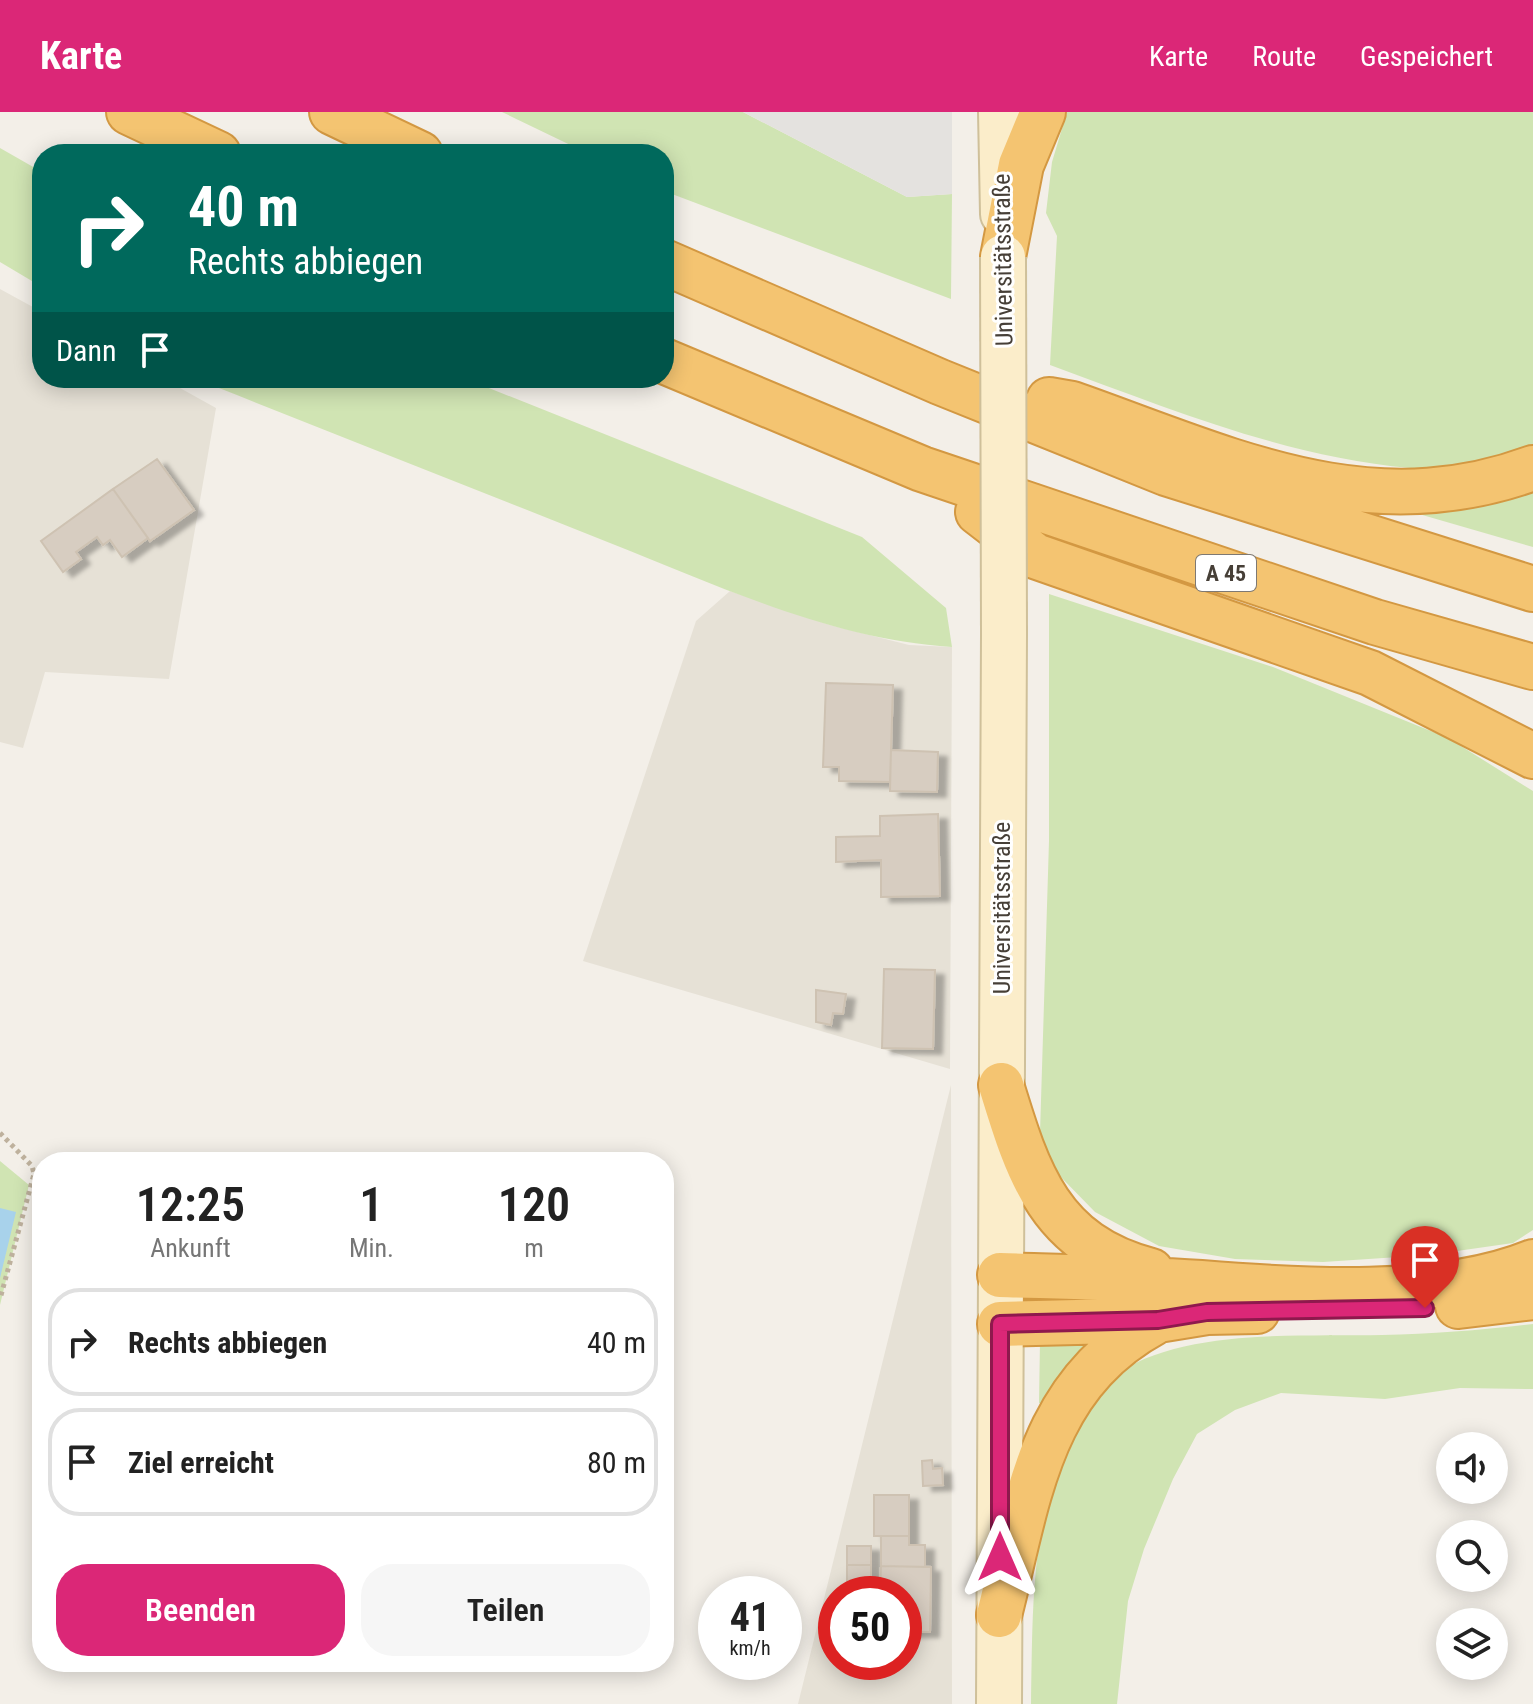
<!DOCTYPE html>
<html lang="de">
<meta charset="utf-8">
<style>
:root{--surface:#fff;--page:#f6f6f6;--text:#222;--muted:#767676;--line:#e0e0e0;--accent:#db2777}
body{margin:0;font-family:"Roboto Condensed",sans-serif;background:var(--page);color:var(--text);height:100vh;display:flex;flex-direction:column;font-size:30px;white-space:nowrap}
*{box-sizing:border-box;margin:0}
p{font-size:26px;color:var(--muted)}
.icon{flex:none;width:44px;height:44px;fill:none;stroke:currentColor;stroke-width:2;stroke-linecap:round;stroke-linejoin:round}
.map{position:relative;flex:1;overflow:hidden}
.details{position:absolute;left:32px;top:1040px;width:642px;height:520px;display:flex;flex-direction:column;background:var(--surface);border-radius:32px;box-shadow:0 4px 20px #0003}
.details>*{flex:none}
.top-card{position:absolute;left:32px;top:32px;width:642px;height:244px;border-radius:32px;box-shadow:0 4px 20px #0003;background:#00695c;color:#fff;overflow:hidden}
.controls{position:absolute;left:1436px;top:1320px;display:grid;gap:16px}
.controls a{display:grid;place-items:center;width:72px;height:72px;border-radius:50%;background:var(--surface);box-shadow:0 4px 20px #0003;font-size:40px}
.speed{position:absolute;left:698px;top:1464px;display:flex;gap:16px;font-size:40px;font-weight:700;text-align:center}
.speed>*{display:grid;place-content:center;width:104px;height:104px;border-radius:50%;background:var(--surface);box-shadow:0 4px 20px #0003;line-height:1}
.speed small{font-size:20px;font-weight:400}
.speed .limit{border:12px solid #d22;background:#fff;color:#111}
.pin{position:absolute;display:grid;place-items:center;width:68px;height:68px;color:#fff;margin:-82px -34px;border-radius:50% 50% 50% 0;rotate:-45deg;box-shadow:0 0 8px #0007}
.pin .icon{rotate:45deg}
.me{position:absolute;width:88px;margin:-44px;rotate:0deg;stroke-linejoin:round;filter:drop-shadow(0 0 6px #0008)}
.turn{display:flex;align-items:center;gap:28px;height:168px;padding:0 24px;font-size:36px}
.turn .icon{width:104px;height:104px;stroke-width:2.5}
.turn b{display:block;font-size:56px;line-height:68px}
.then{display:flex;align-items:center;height:76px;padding:0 24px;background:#0003;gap:16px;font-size:30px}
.eta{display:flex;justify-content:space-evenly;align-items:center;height:136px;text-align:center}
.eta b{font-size:48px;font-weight:600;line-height:56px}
.button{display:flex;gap:16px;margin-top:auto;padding:16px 24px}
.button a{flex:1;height:92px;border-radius:32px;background:var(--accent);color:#fff;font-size:32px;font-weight:600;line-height:92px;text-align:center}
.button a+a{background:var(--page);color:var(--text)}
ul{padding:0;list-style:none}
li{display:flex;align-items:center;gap:24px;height:108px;margin:0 16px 12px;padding:0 8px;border:4px solid var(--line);border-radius:32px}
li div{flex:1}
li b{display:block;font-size:30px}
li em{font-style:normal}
header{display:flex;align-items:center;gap:48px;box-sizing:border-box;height:112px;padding:0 40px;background:var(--accent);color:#fff}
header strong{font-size:38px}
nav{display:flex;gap:44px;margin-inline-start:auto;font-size:28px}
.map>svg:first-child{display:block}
</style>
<header>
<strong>Karte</strong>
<nav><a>Karte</a><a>Route</a><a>Gespeichert</a></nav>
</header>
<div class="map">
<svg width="1533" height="1592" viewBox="0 0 1533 1592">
<defs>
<filter id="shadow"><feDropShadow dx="9" dy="5" stdDeviation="2" flood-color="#0004"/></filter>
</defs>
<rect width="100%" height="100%" fill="#f3efe8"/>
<path fill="#e6e1d6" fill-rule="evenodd" d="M0,177L42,200V266H162L216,296L169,567L45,560L23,636L0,630Z
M730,479L830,513L909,533L952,535L950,957L583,849L696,509Z
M951,973L952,1592H798ZM836,1482H904V1550H836Z"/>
<path fill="#d0e4b3" d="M502,0H743L907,85L952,82L951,187L664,79V42H589Z
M1067,0H1533V435L1412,400L1410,356C1285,345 1168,296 1050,253L1057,124L1046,101L1052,50Z
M0,36L42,60V175L0,150Z
M201,266H464L862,425L946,496L952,535C833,528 719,474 610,431C480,379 350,328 219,276Z
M1049,482L1273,555L1448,626L1533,679V1118L1513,1131L1429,1143L1323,1150L1235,1147L1159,1134L1095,1100L1054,1058L1040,1021L1049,729Z
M0,1049L29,1073L0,1193Z
M1533,1212V1277L1460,1276L1385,1287L1281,1281L1235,1298L1197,1322L1173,1367L1144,1437L1128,1489L1117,1592H1031C1033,1491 1029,1373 1092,1289C1098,1282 1104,1271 1111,1266C1178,1215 1302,1225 1382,1223C1433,1222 1483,1218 1533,1212Z
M1088,1228L1090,1232L1044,1293L1039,1291L1040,1229Z"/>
<path fill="#e4e2df" d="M743,0H952V82L907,85Z"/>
<path fill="#a8d2eb" d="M0,1096L16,1100L0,1166Z"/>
<path fill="#d7cdc1" stroke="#cec2b2" stroke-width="2" filter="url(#shadow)" d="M157,347L194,398L150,429L113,377Z
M113,377L148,426L122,445L110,428L103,433L97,425L76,440L81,447L63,460L41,429Z
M826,571L893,573L890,670L839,669V655H823Z
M891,638L938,640L937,680L890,679Z
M938,702L940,784L881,785V748L836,750V725L880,724V704Z
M884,857L935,858L933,937L882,936Z
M816,878L846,882L843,902L833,901L831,913L816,910Z
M932,1348L933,1357L942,1356L943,1373L923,1374L922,1349Z
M874,1383H909V1424H874Z
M881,1424H909V1433H925V1455L881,1454Z
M847,1434H871V1453H847Z
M847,1453H871V1482H847Z
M881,1454L931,1455L930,1520H904V1482H880Z
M871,1467H880V1482H871Z"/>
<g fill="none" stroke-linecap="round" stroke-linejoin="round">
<defs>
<path id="secondary" d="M1001,0L1003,102
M999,1592L1004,522"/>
<path id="highway" d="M129,0L218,42
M332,0L420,42
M1003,145L1021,53L1043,0
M664,150L940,270L1166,361L1533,477
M664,249L922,357L1375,510L1533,555
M1049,288L1072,292C1228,347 1367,417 1533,356
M978,400L1035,444L1370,561L1533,644
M1001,973C1028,1062 1050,1133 1151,1159
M1000,1163C1067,1165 1135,1166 1201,1171C1301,1179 1440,1188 1533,1150
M1458,1194L1533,1185
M1000,1212L1158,1208L1207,1200L1257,1199
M999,1503C1029,1386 1039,1273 1155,1210"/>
</defs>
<use href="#secondary" stroke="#cfc09a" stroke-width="48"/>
<use href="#highway" stroke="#d39842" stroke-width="48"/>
<path stroke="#beb19d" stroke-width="5" stroke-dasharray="4 4" stroke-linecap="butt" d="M0,1021L32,1054L34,1062L0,1187"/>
<use href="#secondary" stroke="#fbedca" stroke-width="44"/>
<use href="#highway" stroke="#f4c471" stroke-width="44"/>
<defs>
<path id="secondary-bridge" d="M1003,145L1004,522"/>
</defs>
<use href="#secondary-bridge" stroke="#cfc09a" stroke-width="48" stroke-linecap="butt"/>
<use href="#secondary-bridge" stroke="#fbedca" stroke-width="44"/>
</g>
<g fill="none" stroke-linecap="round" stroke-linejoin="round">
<defs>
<path id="route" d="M1000,1445V1212L1158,1208L1207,1200L1425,1196"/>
</defs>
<use href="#route" stroke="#8e194d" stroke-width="20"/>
<use href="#route" stroke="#db2777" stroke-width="14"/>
</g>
<g text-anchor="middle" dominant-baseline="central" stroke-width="6" stroke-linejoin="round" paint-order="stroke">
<rect fill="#fff" stroke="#7e7973" stroke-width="2" x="1196" y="443" width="60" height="36" rx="6"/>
<g font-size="22" font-weight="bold" fill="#463f37">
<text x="1226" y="461">A 45</text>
</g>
<g font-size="24" fill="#463f37" stroke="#fff">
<text transform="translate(1003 148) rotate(-91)">Universitätsstraße</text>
<text transform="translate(1002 796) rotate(-90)">Universitätsstraße</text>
</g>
</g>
</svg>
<div class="controls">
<a><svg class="icon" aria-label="sound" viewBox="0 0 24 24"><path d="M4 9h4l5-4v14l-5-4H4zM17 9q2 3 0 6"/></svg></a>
<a><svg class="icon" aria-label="search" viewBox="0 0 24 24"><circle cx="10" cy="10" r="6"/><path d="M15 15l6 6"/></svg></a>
<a><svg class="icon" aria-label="layers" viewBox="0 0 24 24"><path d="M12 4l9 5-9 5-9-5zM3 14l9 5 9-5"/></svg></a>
</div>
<div class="speed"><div>41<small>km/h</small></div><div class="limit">50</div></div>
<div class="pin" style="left:1425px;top:1196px;background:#d93025"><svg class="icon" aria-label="arrive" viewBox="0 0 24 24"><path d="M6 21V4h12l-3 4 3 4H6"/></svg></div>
<svg class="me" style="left:1000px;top:1445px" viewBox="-20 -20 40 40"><path d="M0-17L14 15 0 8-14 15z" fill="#db2777" stroke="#fff" stroke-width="4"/></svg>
<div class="top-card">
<div class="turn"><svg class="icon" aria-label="right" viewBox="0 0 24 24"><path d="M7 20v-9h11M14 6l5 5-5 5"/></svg><div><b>40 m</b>Rechts abbiegen</div></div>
<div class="then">Dann<svg class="icon" aria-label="arrive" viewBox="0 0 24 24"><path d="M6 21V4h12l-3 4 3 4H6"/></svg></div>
</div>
<section class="details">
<div class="eta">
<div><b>12:25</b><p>Ankunft</p></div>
<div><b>1</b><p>Min.</p></div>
<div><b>120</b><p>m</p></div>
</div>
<ul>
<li><svg class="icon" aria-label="right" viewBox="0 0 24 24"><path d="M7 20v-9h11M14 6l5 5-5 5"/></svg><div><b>Rechts abbiegen</b></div><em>40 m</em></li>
<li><svg class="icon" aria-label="arrive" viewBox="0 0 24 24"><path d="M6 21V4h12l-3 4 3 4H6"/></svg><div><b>Ziel erreicht</b></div><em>80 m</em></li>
</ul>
<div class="button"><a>Beenden</a><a>Teilen</a></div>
</section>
</div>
